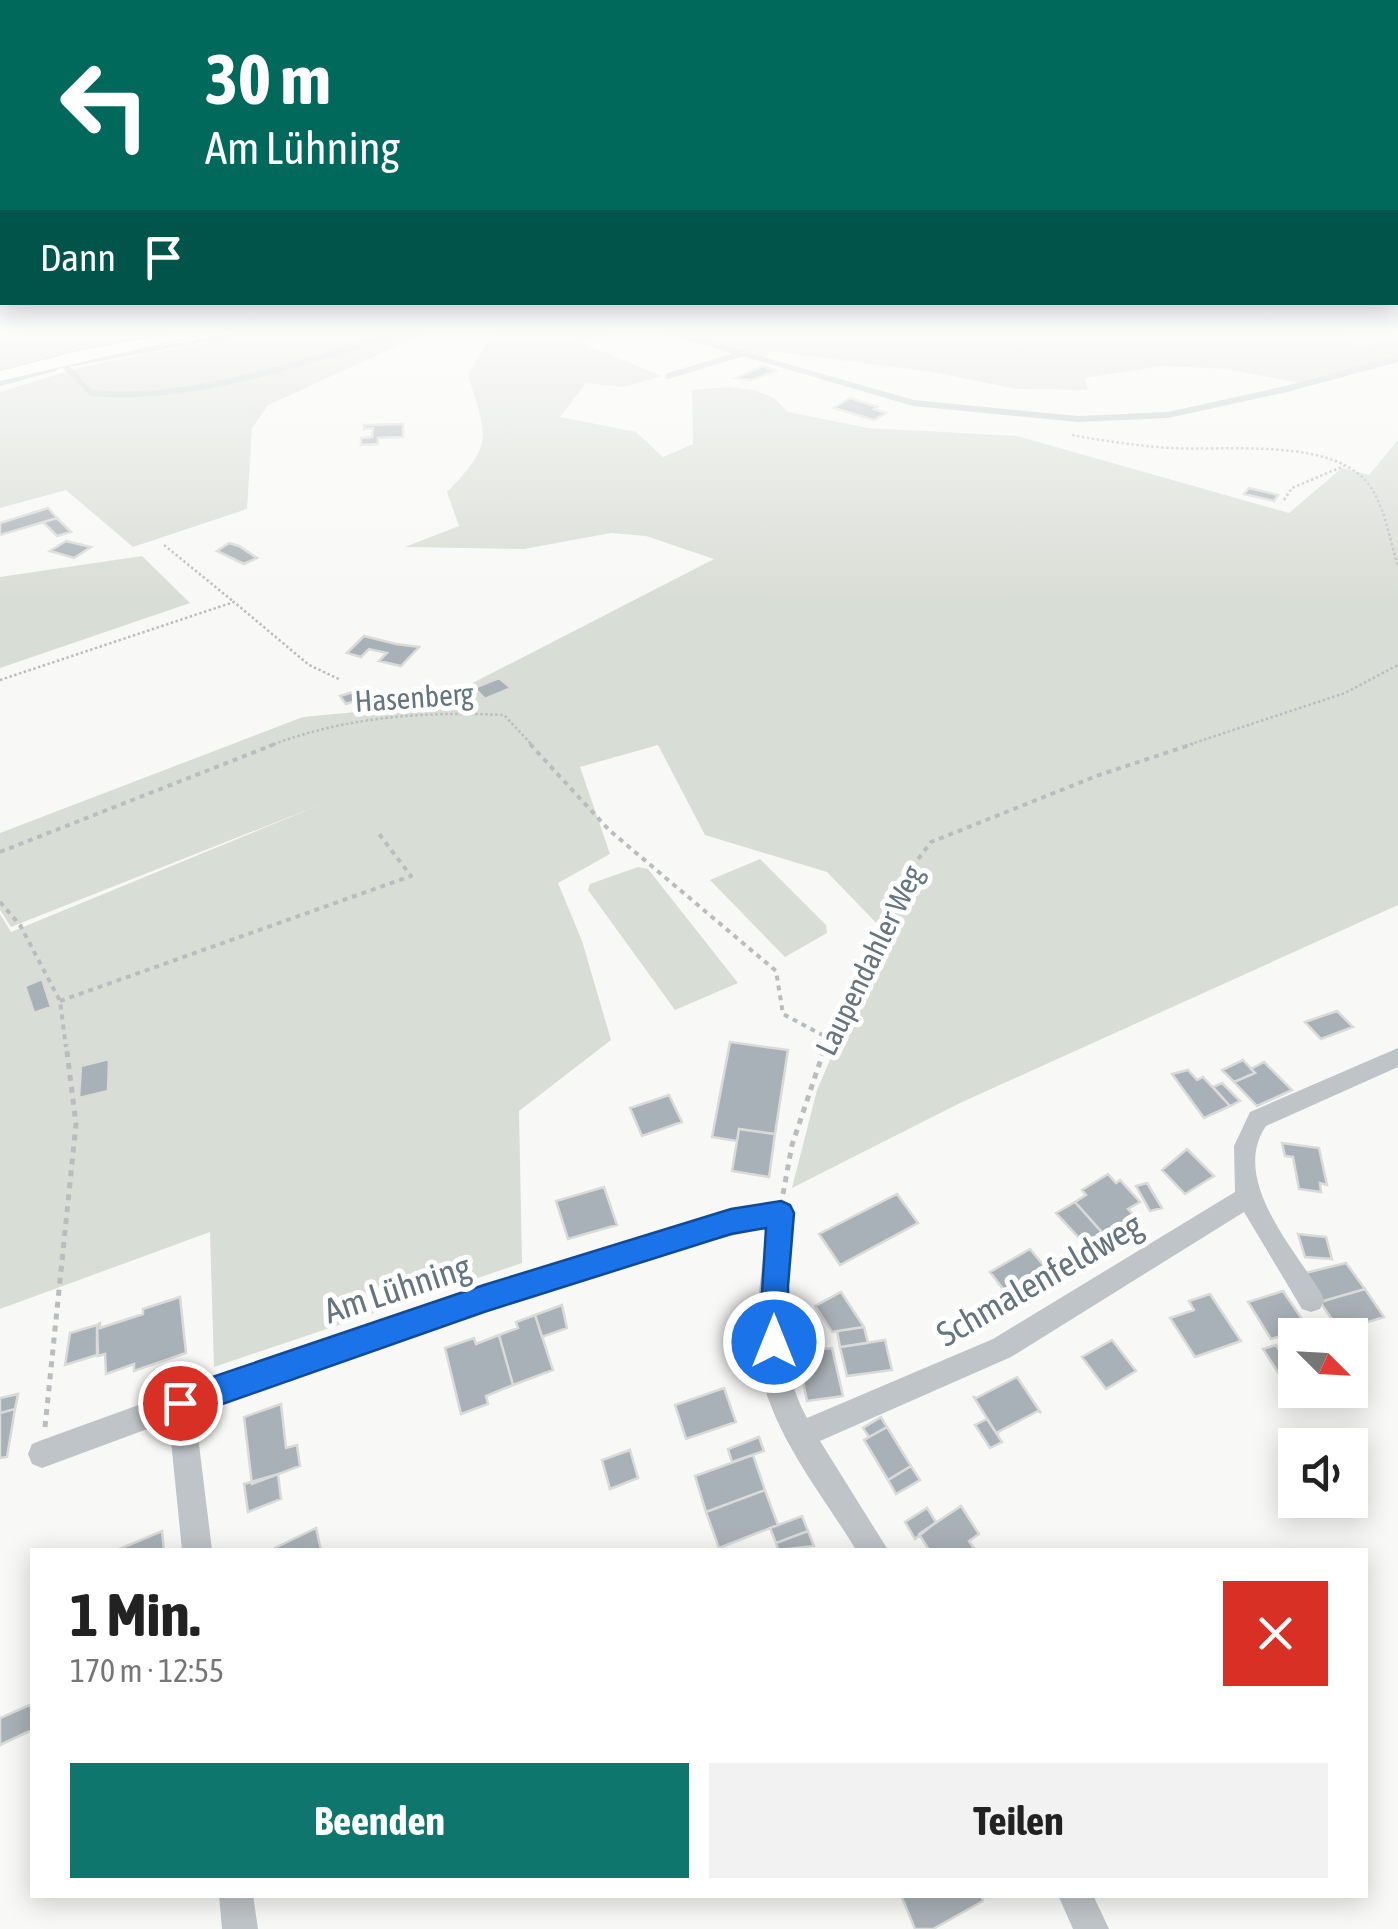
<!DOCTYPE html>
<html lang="de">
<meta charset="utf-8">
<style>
:root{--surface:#fff;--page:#f2f2f2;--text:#222;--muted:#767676;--accent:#0f766e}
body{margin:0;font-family:"Asap Condensed",sans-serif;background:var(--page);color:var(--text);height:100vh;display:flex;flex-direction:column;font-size:38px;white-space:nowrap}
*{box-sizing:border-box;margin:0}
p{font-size:32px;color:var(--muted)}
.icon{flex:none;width:55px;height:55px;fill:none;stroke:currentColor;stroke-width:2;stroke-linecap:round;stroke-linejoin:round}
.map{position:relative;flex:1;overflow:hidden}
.sheet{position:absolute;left:30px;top:1548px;width:1338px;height:350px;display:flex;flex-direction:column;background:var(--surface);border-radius:0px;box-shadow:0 5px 25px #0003}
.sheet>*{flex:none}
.guide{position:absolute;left:0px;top:0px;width:1400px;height:305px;box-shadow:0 5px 25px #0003;background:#00695c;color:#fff;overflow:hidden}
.needle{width:65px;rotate:114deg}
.tools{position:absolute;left:1278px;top:1318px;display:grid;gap:20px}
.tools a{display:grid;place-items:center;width:90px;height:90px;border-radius:0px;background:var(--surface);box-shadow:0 5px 25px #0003;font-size:50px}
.pin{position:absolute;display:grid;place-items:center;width:85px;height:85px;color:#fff;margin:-42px;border:5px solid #fff;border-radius:50%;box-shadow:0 2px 10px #0007}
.me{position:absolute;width:110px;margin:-55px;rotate:0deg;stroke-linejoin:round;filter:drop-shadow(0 0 8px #0008)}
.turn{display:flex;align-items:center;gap:35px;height:210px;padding:0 40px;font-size:45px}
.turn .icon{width:130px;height:130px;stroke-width:2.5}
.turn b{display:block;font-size:70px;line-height:85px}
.then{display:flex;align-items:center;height:95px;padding:0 40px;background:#0003;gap:20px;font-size:38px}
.round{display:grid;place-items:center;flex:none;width:105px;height:105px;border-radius:0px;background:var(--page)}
.overview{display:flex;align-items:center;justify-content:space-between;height:170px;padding:0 40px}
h1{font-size:60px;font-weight:700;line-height:75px}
.primary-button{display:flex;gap:20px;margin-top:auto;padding:20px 40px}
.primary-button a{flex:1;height:115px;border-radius:0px;background:var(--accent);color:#fff;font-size:40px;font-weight:700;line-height:115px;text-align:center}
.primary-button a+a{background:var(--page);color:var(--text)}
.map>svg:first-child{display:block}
</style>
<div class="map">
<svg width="1398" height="1929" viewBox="0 0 1398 1929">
<rect width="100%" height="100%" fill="#f8f8f6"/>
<path fill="#d8ddd5" d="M0,330H174L178,335L0,373Z
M249,330H432L268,405L252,428L247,509L133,547L66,490L0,508V392L78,368L227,338L221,335Z
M494,330H622L581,343L662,376L623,387L586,383L560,417L636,432L663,457L693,444L692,390L729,387L753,390L774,398L788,412L868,428L1017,436L1289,513L1342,468L1369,475L1398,440V905L960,1103L792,1188L817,1090L885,932L827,872L705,835L658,745L580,767L610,854L558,883L582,941L611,1040L519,1111L522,1263L214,1367L210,1232L0,1309V914L11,932L322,804L11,927L0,910V833L303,717L430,705L714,559L646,536L611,533L524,549L405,547L459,526L447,492C495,443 487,437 468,375Z
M669,330H1345L1356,347L1398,339V357L1300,383L1227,369L1162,366L1085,378L1088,390L1017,389L933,372L770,351L765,358Z
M142,556L190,603L0,668V577Z
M760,859L826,925L827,933L785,957L710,880Z
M638,867L648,869L738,983L675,1010L588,890L590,884Z"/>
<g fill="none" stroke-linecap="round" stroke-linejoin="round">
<path stroke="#b9c5c9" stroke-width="4" d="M886,330H909
M0,331L4,330
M74,364L257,330
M0,384L55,369"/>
</g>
<path fill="#a8b1b7" stroke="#dadad8" stroke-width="2.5" d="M763,366L776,371L752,380L736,378Z
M850,398L877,407L874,409L886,413L874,420L834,408Z
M403,424V437L378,438V444L361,445V438L372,437L373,428L364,429V425Z
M1249,488L1278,495L1274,501L1244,494Z
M48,508L57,518L0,535V523Z
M57,518L71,532L57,536L43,522Z
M66,541L91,547L74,558L50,551Z
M229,543L239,546L257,558L244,564L217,551Z
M364,636L396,644L419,647L401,666L379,661L387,653L369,649L361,657L347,653Z
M499,678L511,688L485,699L474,688Z
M370,687L376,694L346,704L340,696Z
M434,692L441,703L411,712L404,701Z
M42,979L51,1007L34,1013L25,986Z
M1337,1011L1353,1027L1321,1039L1305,1022Z
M730,1042L788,1050L775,1134L739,1129L737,1141L712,1137Z
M109,1059L108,1091L79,1098L81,1066Z
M1243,1060L1255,1073L1234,1082L1222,1070Z
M1264,1062L1292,1090L1257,1106L1234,1082L1255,1073L1251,1069Z
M1188,1070L1197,1080L1203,1077L1230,1106L1204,1118L1172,1074Z
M1222,1083L1240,1101L1230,1106L1213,1087Z
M669,1095L682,1122L642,1136L630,1108Z
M739,1129L775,1134L769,1177L732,1171Z
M1282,1143L1319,1148L1327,1185L1320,1183L1321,1192L1299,1189L1293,1157L1285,1156Z
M1187,1149L1214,1176L1185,1194L1162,1170Z
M1108,1174L1116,1183L1120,1180L1140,1202L1128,1209L1136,1217L1105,1236L1075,1202L1086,1195L1082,1190Z
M1147,1183L1162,1208L1150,1211L1136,1186Z
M604,1187L617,1225L568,1239L556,1201Z
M897,1194L918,1223L840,1265L819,1234Z
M1075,1202L1109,1240L1092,1252L1056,1213Z
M1298,1234L1326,1237L1332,1259L1305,1257Z
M1030,1249L1054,1278L1026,1295L1019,1287L1007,1294L990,1272Z
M1346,1263L1365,1289L1320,1302L1301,1274Z
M1365,1289L1384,1317L1340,1331L1320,1302Z
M1283,1291L1308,1328L1271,1339L1248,1302Z
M841,1292L864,1327L832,1332L815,1306Z
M1210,1294L1241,1341L1195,1357L1170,1318L1194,1310L1189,1301Z
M180,1297L186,1353L134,1371V1364L106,1374L105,1354L98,1356L97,1325L100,1323V1328L143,1314V1309Z
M562,1305L567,1328L542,1337L535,1315Z
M535,1315L553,1370L513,1385L499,1335L518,1328L516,1322Z
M97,1325V1355L65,1365L70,1333Z
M864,1327L868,1343L840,1347L837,1331Z
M499,1335L513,1385L486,1396L488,1404L461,1414L445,1348L474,1338L476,1344Z
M885,1340L892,1370L847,1376L840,1347Z
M1112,1340L1136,1371L1106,1389L1082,1357Z
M1276,1345L1292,1370L1279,1374L1263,1349Z
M832,1348L843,1396L807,1401L797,1352Z
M1017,1377L1041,1413L1038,1411L998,1432V1436L973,1396L976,1398Z
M724,1388L736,1422L686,1439L675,1405Z
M18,1394L15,1409L0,1413V1398Z
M281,1404L286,1448L297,1445L300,1466L252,1484L244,1417Z
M15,1409L7,1457L0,1458V1413Z
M881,1417L887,1427L869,1437L863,1428Z
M987,1419L1002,1442L990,1448L975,1425Z
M887,1427L911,1466L888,1480L864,1440Z
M759,1437L764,1451L732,1462L728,1449Z
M630,1450L638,1478L610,1489L602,1460Z
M753,1455L765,1490L706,1512L695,1476Z
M911,1466L920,1480L896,1494L888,1480Z
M278,1474L281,1499L248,1512L244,1484Z
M765,1490L778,1525L719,1548L706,1512Z
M961,1506L979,1534L969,1541L975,1550H929L919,1534Z
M927,1508L936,1522L915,1539L905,1522Z
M802,1516L808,1531L776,1543L770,1528Z
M316,1528L321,1550H275V1548Z
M162,1531L164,1550H117Z
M808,1531L814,1546L778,1550L776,1543Z
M32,1704V1730L0,1745V1718Z
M901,1895H981L983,1901L933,1929H915Z"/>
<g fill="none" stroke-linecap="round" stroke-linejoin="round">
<defs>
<path id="secondary" d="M191,330H222L0,381V371L82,350Z"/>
</defs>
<use href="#secondary" stroke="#b2b8bc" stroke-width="2"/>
<path stroke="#babdc0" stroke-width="2.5" stroke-dasharray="2.5 2.5" stroke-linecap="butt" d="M1072,435C1105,441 1138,446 1171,448C1225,451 1326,438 1365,480C1385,502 1389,539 1398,566
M1284,500L1292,488L1344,466
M164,545L234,602
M0,680L234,602L309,665L341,680
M269,746C344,717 424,711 504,715L533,746
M1185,746L1345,693L1398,665"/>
<path stroke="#babdc0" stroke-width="4" stroke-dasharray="5 5" stroke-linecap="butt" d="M530,744L609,830L776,971L783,1014L828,1038
M0,852L275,744
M0,902L20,925L60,1001L66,1047
M60,1001L411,876L379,834
M825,1047L886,917L913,866L931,842L1099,775L1193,744"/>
<path stroke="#babdc0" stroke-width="5" stroke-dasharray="6 6" stroke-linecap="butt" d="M783,1194L792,1145L826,1044
M45,1427L76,1124L66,1044"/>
<path stroke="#bfc4c8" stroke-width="6" d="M59,360L91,393C192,403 314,359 410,330
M668,376L744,353"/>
<path fill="#bfc4c8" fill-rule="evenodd" d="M653,330H668L914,400L1078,416L1168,412L1285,386L1398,356V362L1287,392L1168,418L1078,422L913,406Z
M1398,1048V1067L1266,1126C1230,1178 1293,1248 1320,1291L1324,1300L1320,1309L1311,1312L1302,1309L1244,1212L1011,1357L820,1441L888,1550H856C823,1495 775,1438 761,1373C751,1326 762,1274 767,1227L663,1253L482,1311L195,1412L212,1550H182L169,1421L42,1468L32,1464L28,1454L32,1444L42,1440L180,1390L482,1287L692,1223L781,1202L789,1205L793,1213C785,1283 772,1354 807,1418L993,1339L1235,1192L1234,1146L1250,1112Z
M219,1895H253L258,1929H222Z
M1058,1895H1093L1109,1929H1073Z"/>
<use href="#secondary" fill="#fff" fill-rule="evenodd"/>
</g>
<linearGradient id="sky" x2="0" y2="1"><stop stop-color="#95bbdc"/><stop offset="0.55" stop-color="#fcfcfb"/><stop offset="1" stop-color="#fcfcfb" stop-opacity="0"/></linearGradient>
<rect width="1398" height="600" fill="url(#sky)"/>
<path fill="#1a73e8" stroke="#114b97" stroke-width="2.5" d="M781,1201L790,1205L794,1213L788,1286L789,1342L784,1352L774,1357L763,1352L759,1342L766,1228L731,1234L484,1312L180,1419L169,1414L165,1403L169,1392L180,1388L484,1285L731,1209Z"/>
<g text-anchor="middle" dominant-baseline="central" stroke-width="10" stroke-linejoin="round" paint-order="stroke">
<g font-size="30" fill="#647580" stroke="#fff">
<text transform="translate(414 697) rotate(-4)">Hasenberg</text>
<text transform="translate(869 960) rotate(-64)">Laupendahler Weg</text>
</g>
<g font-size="35" fill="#647580" stroke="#fff">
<text transform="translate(1039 1279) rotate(-30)">Schmalenfeldweg</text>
<text transform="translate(397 1288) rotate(-18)">Am Lühning</text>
</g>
</g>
</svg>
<div class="tools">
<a><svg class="needle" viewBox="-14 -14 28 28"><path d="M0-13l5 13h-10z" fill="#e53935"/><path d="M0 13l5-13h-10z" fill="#767676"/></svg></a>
<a><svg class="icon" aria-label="sound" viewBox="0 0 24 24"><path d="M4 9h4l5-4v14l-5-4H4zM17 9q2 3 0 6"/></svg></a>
</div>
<div class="pin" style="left:180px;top:1403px;background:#d93025"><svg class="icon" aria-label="arrive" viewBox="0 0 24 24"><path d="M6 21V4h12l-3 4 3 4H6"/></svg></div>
<svg class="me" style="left:774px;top:1342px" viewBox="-20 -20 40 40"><circle r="17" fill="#1a73e8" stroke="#fff" stroke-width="3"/><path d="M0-11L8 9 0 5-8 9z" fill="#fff"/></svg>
<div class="guide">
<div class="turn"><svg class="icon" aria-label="left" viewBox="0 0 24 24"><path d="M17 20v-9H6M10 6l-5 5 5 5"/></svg><div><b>30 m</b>Am Lühning</div></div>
<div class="then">Dann<svg class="icon" aria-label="arrive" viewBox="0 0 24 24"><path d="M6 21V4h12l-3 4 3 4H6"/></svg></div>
</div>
<section class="sheet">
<div class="overview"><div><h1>1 Min.</h1><p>170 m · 12:55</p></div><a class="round" style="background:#d93025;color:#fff"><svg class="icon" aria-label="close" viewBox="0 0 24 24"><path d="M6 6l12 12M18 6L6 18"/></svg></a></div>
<div class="primary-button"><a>Beenden</a><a>Teilen</a></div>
</section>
</div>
